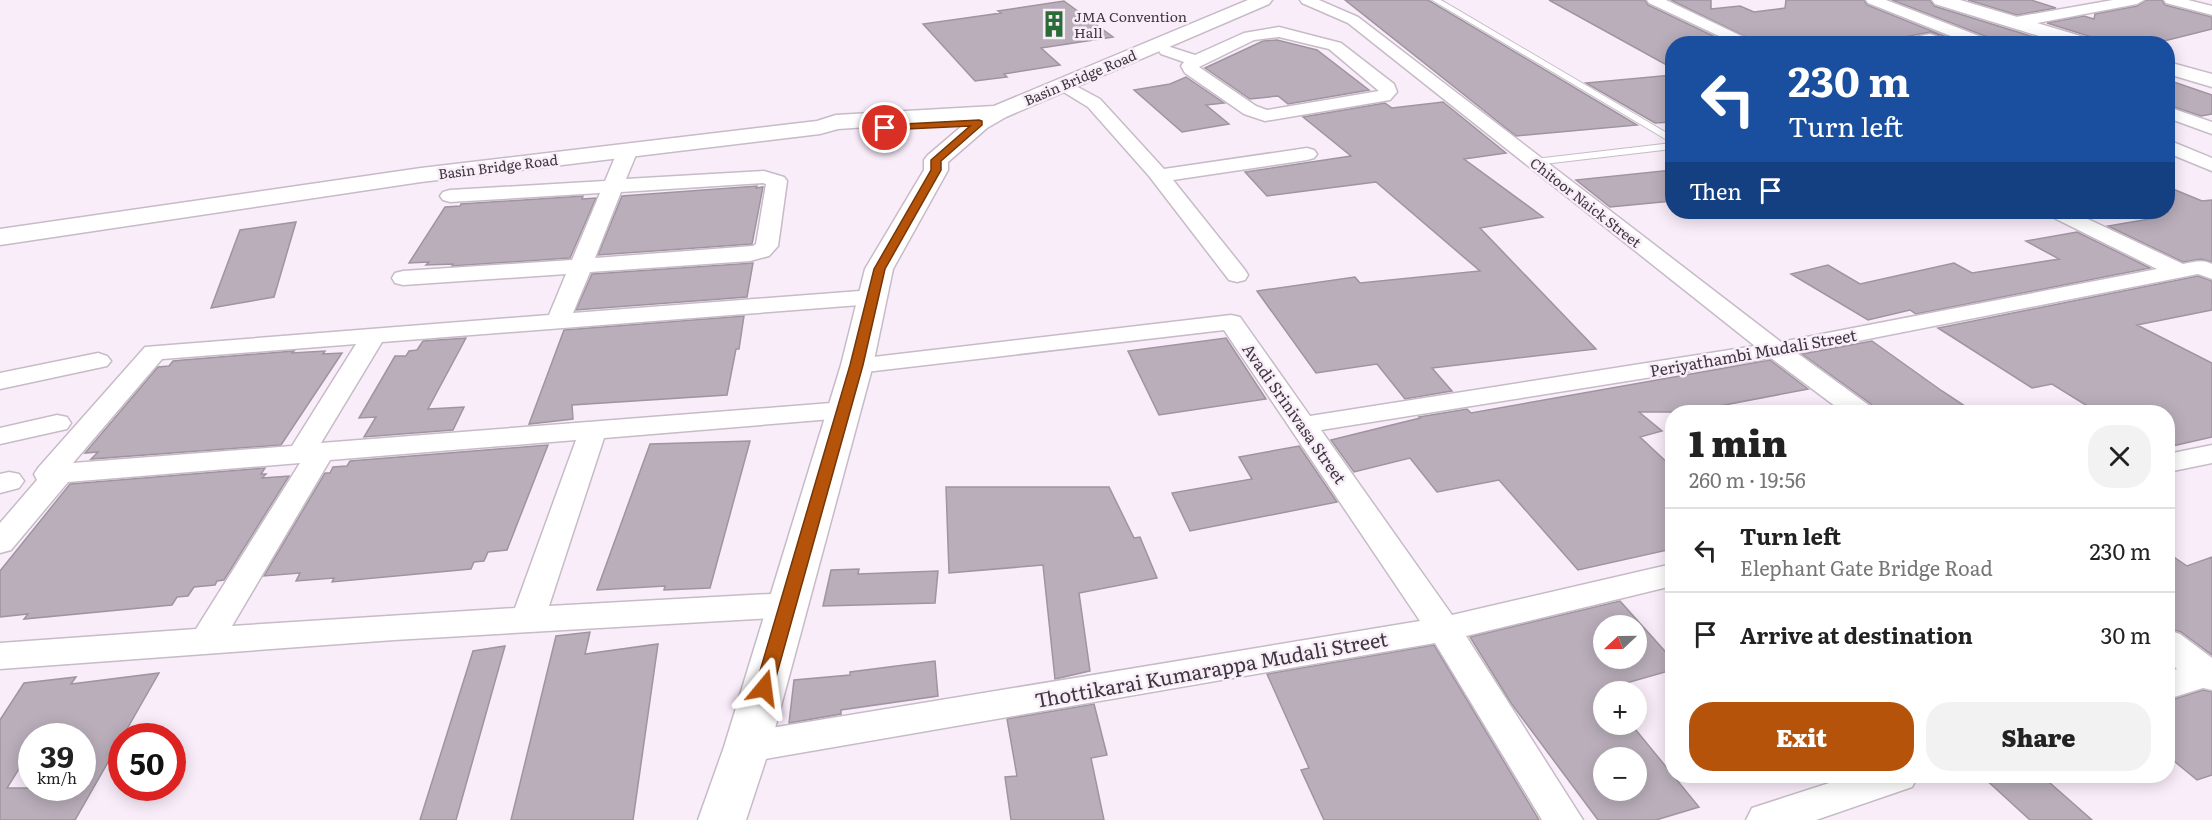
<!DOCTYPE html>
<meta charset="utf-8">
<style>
:root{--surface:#fff;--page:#f2f2f2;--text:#222;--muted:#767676;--line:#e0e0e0;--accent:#b45309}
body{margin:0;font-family:Literata,serif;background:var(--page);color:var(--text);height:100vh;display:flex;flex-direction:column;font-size:22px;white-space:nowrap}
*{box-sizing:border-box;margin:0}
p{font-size:20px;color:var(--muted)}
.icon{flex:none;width:33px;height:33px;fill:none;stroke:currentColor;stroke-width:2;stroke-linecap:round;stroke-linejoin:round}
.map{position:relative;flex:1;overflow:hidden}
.details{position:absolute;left:1665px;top:405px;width:510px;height:378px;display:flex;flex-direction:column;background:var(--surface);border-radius:24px;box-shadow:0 3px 15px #0003}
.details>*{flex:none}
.hud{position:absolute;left:1665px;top:36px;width:510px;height:183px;border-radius:24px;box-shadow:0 3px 15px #0003;background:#1a4fa0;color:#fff;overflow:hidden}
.needle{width:39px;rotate:248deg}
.fabs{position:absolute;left:1593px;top:615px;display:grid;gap:12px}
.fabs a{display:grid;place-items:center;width:54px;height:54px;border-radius:50%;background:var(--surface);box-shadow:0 3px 15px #0003;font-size:30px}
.speed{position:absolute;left:18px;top:723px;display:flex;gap:12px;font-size:30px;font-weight:700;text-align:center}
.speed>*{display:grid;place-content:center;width:78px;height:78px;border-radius:50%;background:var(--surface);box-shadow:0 3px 15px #0003;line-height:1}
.speed small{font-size:15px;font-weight:400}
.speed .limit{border:9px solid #d22;background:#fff;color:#111}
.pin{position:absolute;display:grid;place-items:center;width:51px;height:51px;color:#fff;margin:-26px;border:3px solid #fff;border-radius:50%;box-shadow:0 2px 6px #0007}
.me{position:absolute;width:66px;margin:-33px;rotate:16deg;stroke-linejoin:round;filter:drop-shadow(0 0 4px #0008)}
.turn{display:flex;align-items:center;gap:21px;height:126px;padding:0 24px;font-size:27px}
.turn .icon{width:78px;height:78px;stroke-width:2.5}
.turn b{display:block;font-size:42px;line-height:51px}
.then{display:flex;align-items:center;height:57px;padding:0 24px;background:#0003;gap:12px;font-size:22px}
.round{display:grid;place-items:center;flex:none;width:63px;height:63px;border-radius:24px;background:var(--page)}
.summary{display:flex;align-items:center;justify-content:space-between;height:102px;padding:0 24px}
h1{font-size:36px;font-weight:800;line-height:45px}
.primary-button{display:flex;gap:12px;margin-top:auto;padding:12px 24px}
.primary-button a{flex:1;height:69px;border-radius:24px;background:var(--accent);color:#fff;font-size:24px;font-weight:800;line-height:69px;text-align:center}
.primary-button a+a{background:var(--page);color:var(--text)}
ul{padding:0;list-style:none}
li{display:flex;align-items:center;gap:18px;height:84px;padding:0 24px;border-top:2px solid var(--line)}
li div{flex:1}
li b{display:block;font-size:22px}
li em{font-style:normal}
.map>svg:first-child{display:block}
</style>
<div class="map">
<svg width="2212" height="820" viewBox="0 0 2212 820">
<rect width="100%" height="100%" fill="#f9edfa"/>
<path fill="#b9aeba" stroke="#9f949f" stroke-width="1.5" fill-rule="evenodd" d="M1345,0H1428L1637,125L1516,136Z
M1549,0H1645L1648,5L1730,44H1672V68Z
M1671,0H1711V9L1740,6L1754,12L1785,8L1786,0H1864L1867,5L1964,44H1937L1940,40L1938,35L1930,32L1895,39L1891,44H1760Z
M1892,0H1930L1934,6L2056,44H1996L1993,39Z
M1968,0H2031L2056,8L2017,15Z
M2146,0H2162L2165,5L2212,17V29L2152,44H2098L2095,38L2047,23L2084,16L2094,19L2095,14L2137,6Z
M1064,1L1113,37L1041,48L1060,65L1004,74L1007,77L975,81L923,24L1001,13L998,11Z
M1277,40L1317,50L1369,90L1288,104L1278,96L1250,99L1205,68L1263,41Z
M1672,75V122L1655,123L1586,83Z
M1186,77L1224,103L1206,105L1229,124L1182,132L1134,90L1170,84Z
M2168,80L2212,95V114L2201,116L2168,105Z
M1443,102L1506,153L1464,159L1543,217L1480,228L1596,349L1432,368L1452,391L1405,399L1377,364L1316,373L1257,291L1355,277L1360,283L1480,271L1376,182L1267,196L1245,172L1351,156L1303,117L1385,103L1392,108Z
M1672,170V201L1610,207L1576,180Z
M757,186L756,188L763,187L752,244L598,255L622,196Z
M2168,187L2202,201L2212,200V262L2201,259L2183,262L2108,226L2155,218L2144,212H2168Z
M583,196L582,199L596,198L570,258L452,266L453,264L426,265L429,262L409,263L445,207L460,206L461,204Z
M296,222L274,297L211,308L240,230Z
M2077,232L2150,268L1916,314L1910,310L1868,320L1791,274L1828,265L1860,284L1954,263L1972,273L2059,259L2026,241Z
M753,263L747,297L576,310L592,274Z
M2198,276L2212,281V310L2137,325L2212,363V437L2168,447V412H2097L2052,384L2032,388L1938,328Z
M744,316L739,349H736L727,395L572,405L573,419L529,424L564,330Z
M466,338L428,409L464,407L453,430L364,437L376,417L359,418L395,356H406L409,351L417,350L423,341Z
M1226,338L1266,399L1159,415L1128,351Z
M1872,341L1942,391L1974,412H1875L1871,404L1802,354Z
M294,351L292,353L325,351L323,354L342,353L281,445L91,459L98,452L85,453L158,367L169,366L173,361L183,360Z
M1770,360L1808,389L1688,412H1639L1662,431L1640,437L1672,467V549L1578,570L1499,480L1437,492L1410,458L1354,472L1331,440L1420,418L1419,417L1467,409L1471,413Z
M750,441L710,588L664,590L665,586L597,590L650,444Z
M548,445L507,550L488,552L484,561L474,562L471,569L332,582L334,578L296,581L300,573L264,576L325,473H330L333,467L347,466L350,461Z
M1299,446L1337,502L1190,531L1172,493L1252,479L1239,457Z
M265,468L261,474H266L262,478L289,476L224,580L217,581L215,585L194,587L188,596L177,597L172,605L24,619L28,614L0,617V571L70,484Z
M946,487H1109L1134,538L1140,537L1157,578L1079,593L1090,671L1055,679L1043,565L949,573Z
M2168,553L2187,566L2212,557V655L2181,632L2168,628Z
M859,569L858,574L938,571L935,603L823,606L831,570Z
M1620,601L1672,659V670L1602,690L1604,724H1631L1699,807L1656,820H1598L1511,703L1470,637ZM1604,626H1636V658H1604ZM1604,758H1636V790H1604Z
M590,632L585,654L658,644L633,820H511L556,636Z
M1434,645L1539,820H1324L1301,770L1309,768L1267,674Z
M505,646L456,820H420L473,651Z
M935,661L938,696L841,710V714L789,723L794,680L850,675V672Z
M159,673L75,820H0V720L24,683L76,677L71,684ZM32,736H82V788H7L32,748Z
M2203,690L2212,692V775L2197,780L2168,756V701Z
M1094,704L1107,755L1091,758L1104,820H1011L1005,777L1017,776L1007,719Z
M1982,776H2042L2092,820H2030Z"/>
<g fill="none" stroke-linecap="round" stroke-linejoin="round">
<defs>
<path id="service" d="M1432,0H1441L1672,136V143Z
M1672,143V149L1535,165L1530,162L1535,159Z"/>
<path id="minor" d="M1300,0H1319L1358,17L1781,342L2157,269L2050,216L2047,212H2073L2183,264C2194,262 2202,259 2212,264V279L2198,274L1797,353L1870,406L1873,412H1843L1771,358L1321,430L1452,615L1672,564V586L1466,636L1583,820H1542L1435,643L747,762L734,758L728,747L734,736L747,732L1420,621L1224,330L857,373L848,370L844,365L848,360L1231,315L1240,317L1310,416L1755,346L1348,23L1302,3Z
M1647,0H1666L1758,44H1736L1649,3Z
M1866,0H1886L1992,41L1994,44H1971L1868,3Z
M2113,0H2144L2137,4L2016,27L2008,22L2016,17Z
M2164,0H2188L2212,6V15L2166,3Z
M1279,27L1341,43L1394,84L1397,92L1390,100L1384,101L1265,121L1244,114L1185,73L1181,66L1184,62L1161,54L1159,51L1167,46L1195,55L1244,33ZM1279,37L1329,49L1379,91L1267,110L1256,106L1199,67L1254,40Z
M1930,34L1936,36L1938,39L1936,42L1893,44L1895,41Z
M1063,79L1100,99L1164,169L1307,148L1314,150L1317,154L1314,158L1307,160L1173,180L1245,270L1248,275L1245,280L1237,282L1229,280L1149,176L1088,107L1057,88L1054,84L1057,80Z
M2168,107L2212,122V134L2168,118Z
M2168,140L2212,158V171L2168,153Z
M628,144L635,146L638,150L626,179L764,171L784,177L787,181L778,246L769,256L750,261L590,272L573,313L873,290L881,292L885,297L881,302L873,304L382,342L321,443L844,402L854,404L858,410L854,416L844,418L604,438L549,606L788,593L800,597L804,605L800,613L788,617L394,640L0,669V643L196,629L300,463L68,482L11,550L0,553V523L37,480L34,474L38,468L145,347L549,315L566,274L403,285L395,283L392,278L395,273L403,271L572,260L600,193L450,202L443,200L440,196L443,192L450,190L605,181L618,150L621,146ZM763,183L766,184L756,244L753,246L595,258L621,192ZM356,344L292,446L73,463L162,359ZM576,440L515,608L232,626L330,460Z
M98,353L107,356L111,361L107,366L0,389V373Z
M57,415L67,417L71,423L67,429L0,444V428Z
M2212,445V463L2168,472V454Z
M9,472L19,474L24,481L19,488L0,493V474Z
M2168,630L2180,634L2212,658V690L2203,688L2168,699V672L2177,669L2168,661Z
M1851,776H1918L1912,787L1816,820H1746L1752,808Z"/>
<path id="secondary" d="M1248,0H1272L1269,4L1006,117L987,128L948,162V170L893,269L873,365L770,747L746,820H698L724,747L841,365L865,269L924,170V160L928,155L969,120L838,129L820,134L421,182L0,245V229L421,168L817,121L836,115L994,106Z
M1932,0H1960L2094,40L2096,44H2065L1935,4Z
M2168,62L2212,74V87L2168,74Z"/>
</defs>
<use href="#service" stroke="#c6bbc7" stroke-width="2"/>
<use href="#minor" stroke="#c6bbc7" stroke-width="3"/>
<use href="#secondary" stroke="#c6bbc7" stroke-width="3"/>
<use href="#service" fill="#fff" fill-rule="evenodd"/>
<use href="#minor" fill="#fff" fill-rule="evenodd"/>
<use href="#secondary" fill="#fff" fill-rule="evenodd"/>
</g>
<path fill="#b45309" stroke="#753606" stroke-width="1.5" d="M979,120L982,121V125L941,161V170L885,269L863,365L773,688L770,692L764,695L758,692L755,688L850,365L874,269L931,170V160L970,126L885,130L880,128L885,125Z"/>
<defs>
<symbol id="building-bare" viewBox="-9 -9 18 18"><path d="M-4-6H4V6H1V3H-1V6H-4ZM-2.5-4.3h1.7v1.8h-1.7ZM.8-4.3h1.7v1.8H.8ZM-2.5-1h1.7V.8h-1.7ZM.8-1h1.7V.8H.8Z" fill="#296c36" stroke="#f9edfa" stroke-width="2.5" paint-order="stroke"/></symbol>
</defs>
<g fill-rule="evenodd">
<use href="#building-bare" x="1035" y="5" width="38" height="38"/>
</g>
<g text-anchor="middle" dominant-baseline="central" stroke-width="5" stroke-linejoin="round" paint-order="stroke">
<g font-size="14" fill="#3d383d" stroke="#f9edfa" text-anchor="start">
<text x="1074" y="16">JMA Convention<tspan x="1074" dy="16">Hall</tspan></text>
</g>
<g font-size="14" fill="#3d383d" stroke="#f9edfa">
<text transform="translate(1080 77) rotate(-23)">Basin Bridge Road</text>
<text transform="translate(498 166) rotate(-7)">Basin Bridge Road</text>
<text transform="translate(1586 202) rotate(38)">Chitoor Naick Street</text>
</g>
<g font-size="16" fill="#3d383d" stroke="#f9edfa">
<text transform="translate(1753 352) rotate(-10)">Periyathambi Mudali Street</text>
<text transform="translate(1295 413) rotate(55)">Avadi Srinivasa Street</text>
</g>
<g font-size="20" fill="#3d383d" stroke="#f9edfa">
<text transform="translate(1211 668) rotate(-10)">Thottikarai Kumarappa Mudali Street</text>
</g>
</g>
</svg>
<div class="fabs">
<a><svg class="needle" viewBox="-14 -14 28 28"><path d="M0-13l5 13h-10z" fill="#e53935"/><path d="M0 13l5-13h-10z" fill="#767676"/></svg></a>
<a>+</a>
<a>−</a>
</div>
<div class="speed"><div>39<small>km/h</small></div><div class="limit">50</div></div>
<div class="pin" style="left:885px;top:128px;background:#d93025"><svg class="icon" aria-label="arrive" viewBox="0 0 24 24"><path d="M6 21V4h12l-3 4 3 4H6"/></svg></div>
<svg class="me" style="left:764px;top:688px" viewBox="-20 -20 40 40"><path d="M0-17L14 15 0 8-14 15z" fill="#b45309" stroke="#fff" stroke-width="4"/></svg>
<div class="hud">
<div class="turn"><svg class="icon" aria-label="left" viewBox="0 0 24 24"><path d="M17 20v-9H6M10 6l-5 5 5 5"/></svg><div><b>230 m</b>Turn left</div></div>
<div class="then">Then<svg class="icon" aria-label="arrive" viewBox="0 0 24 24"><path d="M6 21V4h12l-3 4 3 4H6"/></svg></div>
</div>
<section class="details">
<div class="summary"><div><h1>1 min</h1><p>260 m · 19:56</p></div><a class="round"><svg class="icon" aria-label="close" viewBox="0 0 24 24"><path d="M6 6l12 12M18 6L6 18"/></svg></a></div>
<ul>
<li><svg class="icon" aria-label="left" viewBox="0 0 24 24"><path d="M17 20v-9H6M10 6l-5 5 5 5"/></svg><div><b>Turn left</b><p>Elephant Gate Bridge Road</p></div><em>230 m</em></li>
<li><svg class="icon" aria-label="arrive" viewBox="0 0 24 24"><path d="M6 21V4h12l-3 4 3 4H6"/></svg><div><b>Arrive at destination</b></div><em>30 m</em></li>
</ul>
<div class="primary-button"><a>Exit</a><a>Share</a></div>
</section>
</div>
